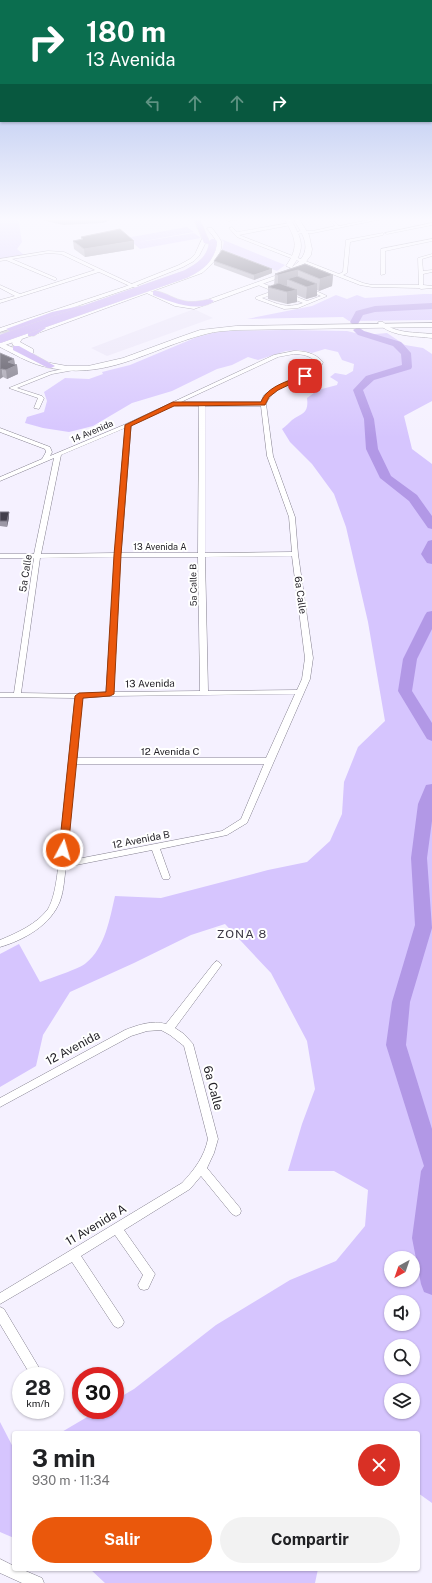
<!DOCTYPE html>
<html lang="es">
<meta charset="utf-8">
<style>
:root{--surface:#fff;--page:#f2f2f2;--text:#202124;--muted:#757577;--accent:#ea580c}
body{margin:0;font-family:"Public Sans",sans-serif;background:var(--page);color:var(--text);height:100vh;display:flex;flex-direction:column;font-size:15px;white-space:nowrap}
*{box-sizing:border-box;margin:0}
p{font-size:13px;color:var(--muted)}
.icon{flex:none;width:22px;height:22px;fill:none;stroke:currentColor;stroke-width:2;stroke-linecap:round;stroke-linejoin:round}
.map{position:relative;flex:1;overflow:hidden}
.side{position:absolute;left:12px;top:1431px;width:408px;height:140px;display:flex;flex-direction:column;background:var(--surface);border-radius:4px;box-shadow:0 1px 3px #0004}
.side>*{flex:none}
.guide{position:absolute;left:0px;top:0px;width:432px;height:122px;box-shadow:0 1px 3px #0004;background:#0b6e4f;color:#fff;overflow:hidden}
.needle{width:26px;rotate:220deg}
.fabs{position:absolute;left:384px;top:1251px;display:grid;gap:8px}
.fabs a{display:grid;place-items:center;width:36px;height:36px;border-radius:50%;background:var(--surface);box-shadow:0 1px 3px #0004;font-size:20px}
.speed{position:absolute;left:12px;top:1367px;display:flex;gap:8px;font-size:20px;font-weight:700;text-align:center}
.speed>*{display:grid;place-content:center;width:52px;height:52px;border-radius:50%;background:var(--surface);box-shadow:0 1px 3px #0004;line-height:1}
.speed small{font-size:10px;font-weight:400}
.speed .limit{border:6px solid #d22;background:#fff;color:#111}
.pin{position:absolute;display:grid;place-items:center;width:34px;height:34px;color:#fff;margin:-17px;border-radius:8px;box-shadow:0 2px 6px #0006}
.me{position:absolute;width:44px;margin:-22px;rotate:6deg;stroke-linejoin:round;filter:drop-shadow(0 0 3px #0008)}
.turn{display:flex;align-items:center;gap:14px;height:84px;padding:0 20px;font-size:18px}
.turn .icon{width:52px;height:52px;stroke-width:2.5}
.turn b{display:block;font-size:28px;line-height:34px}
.lanes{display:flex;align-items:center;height:38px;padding:0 20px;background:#0003;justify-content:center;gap:20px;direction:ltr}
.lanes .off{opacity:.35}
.round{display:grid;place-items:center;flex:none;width:42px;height:42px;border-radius:21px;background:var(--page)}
.overview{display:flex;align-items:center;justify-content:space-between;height:68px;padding:0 20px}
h1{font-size:24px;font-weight:700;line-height:30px}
.button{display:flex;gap:8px;margin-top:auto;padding:8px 20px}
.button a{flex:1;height:46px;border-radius:24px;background:var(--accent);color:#fff;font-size:16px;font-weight:700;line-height:46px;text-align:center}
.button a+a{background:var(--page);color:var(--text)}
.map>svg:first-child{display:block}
</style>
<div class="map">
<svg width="432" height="1583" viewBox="0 0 432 1583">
<rect width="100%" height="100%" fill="#f5f1ff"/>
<path fill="#ebe5f9" d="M194,309L213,318L107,356L91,348Z"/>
<path fill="#d6c5fe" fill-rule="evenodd" d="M0,217H18L22,242L17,249L24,255L0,259Z
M187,227L194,232L133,243L126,238Z
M194,233L201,238L140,249L133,243Z
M221,239L285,265L277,271L222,250L224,242Z
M424,294H432V320L349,321L343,317L247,319L312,306L336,295L347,299L357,295L365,298Z
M286,330L347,331L364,335L387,333L405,345L423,348L432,354V401L404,416L412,449L432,464V1503L418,1493V1433H60L99,1410H115V1400L134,1389L216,1325L290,1280L336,1261L365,1226L368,1190L334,1171H288L302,1124L315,1089L307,1041L271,973L225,924L191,935L134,963L70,992L43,1035L36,1066L0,1087V954L19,944L40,982C51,978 79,969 86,963C105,948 110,918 115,896L161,898L268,870L307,862L330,841L342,814L344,782L358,747L385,721L368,622L346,527L334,494L312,464L290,442L282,429C286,426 289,423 292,420C303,413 309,413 307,398L318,390L337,385L338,382L330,377L335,373L346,375L353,371L354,364L342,360L338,352L325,349L312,353L299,350L286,351L258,360L248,357L232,365L217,369L172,391L132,403L93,426L69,432L43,428L25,423L27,417L44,412L47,401L44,392L65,378L89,379L103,374L102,372L130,365L197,337L213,333L227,331ZM391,1258H413V1280H391ZM391,1302H413V1324H391ZM391,1346H413V1368H391ZM391,1390H413V1412H391Z
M0,1422L14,1449V1538L0,1532Z
M90,1569H318L315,1583H105Z"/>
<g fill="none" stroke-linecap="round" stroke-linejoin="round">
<path fill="#b298e6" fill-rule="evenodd" d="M432,303V309L375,312L363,315L358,324H352L350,322L356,311L375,306Z
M358,327L364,331L401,342L411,353L412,367L411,369L374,380L363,390L374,419L378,449L391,476L417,495L432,516V529L428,528L409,501L380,478L366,449L364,419L353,390L366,376L402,365L401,354L393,346L358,335L353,330Z
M432,540V564L427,563L421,554L428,541Z
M432,611V629L417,659L412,691L432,723V741L427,739L398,691L403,659L425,615L427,612Z
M432,784V821L427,858L432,928L410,1002L406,1045L432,1129V1295L424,1292L421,1284L412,1238L421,1171L424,1166L386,1045L392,1002L415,925L411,858L418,804L426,785Z"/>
<path stroke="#cbc8d4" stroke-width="8" stroke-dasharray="8 3.5" stroke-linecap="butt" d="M10,329L4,332C4,340 9,344 16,348"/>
<defs>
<path id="minor" d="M243,217H253L228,221L226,220Z
M330,217H334L332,219L339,226L384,217H392L313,233H301L296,235L294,234L300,231H313L335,226L328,219Z
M290,223L291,225L239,235L339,274L343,272L346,240L383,233V235L350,242L347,273L343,275L363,283L372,285H419L418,258L432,254V256L422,259L423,271L432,270V272L423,274V285L432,286V288L421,289L419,288L372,287L360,285L237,237L229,228L232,227L237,232Z
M432,223V225L387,234L385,233Z
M432,239V241L385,251V274L381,275V249Z
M48,251L64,252L136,286L132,287L99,272L0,303V300L15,296L0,288V285L20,294L95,270L61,254L48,253L12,259L56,278V280H54L6,260L0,261V259Z
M258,283H262L307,301L321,296L306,290V288H310L327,296L298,308L284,309L256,299V297L273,291L258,285ZM278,293L303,303C286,309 278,304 262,298Z
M294,351C305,351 315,353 323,362L320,369C304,381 273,385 266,404L273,456L295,517L298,554L313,658L310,679L247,823L227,835L160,849L170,877L169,879H163L162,877L152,850L66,867C64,879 64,890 60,901C51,925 24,940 0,947V940C17,933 37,924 48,909C58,892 59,854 61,834C66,789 70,744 75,698L0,697V693H14L34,558H0V554H34L54,458L0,481V477L42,459L46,452L45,449L0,432V428L50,447L52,452L50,456L126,424L274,355ZM294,354C303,354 310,356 317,362L315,368L274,388L264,395L261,402H181L278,357ZM175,405L199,406L198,553H121L131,426ZM205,406H261L267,456L289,517L292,552L205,553ZM125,428L115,553L41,554L61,455ZM292,556L305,658L302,679L297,690L208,691L205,557ZM115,557L106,692L79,694L21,693L40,558ZM121,557H198L200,691L114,692ZM295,694L266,758H77L82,698L110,696ZM76,764H264L241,819L222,831L67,861Z
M72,367L74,368V370L52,374L17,388L42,396L44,398L39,409L34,408L38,398L9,388L49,372Z
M217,961L220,963L222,965L220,967L175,1028L184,1034L193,1044L218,1139L214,1153L207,1168L240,1208L241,1211L240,1214L236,1216L232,1214L201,1176L190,1189L124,1230L155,1274L148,1289L144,1290L140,1289L138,1285L143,1275L115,1235L81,1256L122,1318L124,1322L122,1326L118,1328L114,1326L72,1262L0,1304V1293L182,1183C195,1169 204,1157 208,1139L184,1046L170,1035L161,1030L147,1031L131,1036L0,1107V1098L125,1030C138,1025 152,1020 166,1024L214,963Z
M0,1307L4,1309L38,1366L40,1370L38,1374L34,1376L30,1374L0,1324Z
M0,1559L14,1566V1569H21L42,1578L44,1583H22L0,1573Z"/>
<path id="tertiary" d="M208,228H212C215,232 219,237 221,241C224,254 210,266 202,273L0,347V343L198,271C206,264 221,251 215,239C213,236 210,232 207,229Z
M203,237L208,238L199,256L194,261L183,267L128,289L0,332V328L124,287L179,265L190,259L195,254Z
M379,322H383C395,334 416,332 432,334V338C415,336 390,337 378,323Z"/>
<path id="secondary" d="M292,217H298L309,235L312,249L311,255L305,263L287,275L194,309L175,306L131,286L136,285L178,303L193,305L283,273L291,268L286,266C299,247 296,239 285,220L286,219L291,220C302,239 306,248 292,267C315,251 304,236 292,217Z
M432,323V327L236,330C226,331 216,331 206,334C147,349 106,383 42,366C27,362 14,354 0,347V342L45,362L67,366H88L123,358L180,337L200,330L236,326Z
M15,337H21L22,339L20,342L33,349V353H27L13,345L12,343Z"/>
<path id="primary" d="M193,217H199L210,243L209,244L204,243Z
M153,291C162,290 172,298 181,300C191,303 200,301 210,299L214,301C198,314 169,301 153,295Z
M80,306H83V310L58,316L13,331H10L6,329L52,312Z
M39,326H42L46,328L34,336H28V332Z
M13,346H19L55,366L51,368H48L13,350Z"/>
</defs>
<use href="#minor" stroke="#84808f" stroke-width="1"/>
<use href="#tertiary" stroke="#84808f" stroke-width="1"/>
<use href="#secondary" stroke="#84808f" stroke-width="1"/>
<use href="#primary" stroke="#d3d3d4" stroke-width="1"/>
<use href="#minor" fill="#fff" fill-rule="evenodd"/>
<use href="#tertiary" fill="#fff" fill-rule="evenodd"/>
<use href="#secondary" fill="#fff" fill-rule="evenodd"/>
<use href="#primary" fill="#c7acf4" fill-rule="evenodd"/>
<defs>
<path id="primary-bridge" d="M0,339L186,274C200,267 211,259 213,243"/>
</defs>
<use href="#primary-bridge" stroke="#d3d3d4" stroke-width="8" stroke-linecap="butt"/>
<use href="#primary-bridge" stroke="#c7acf4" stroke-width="8"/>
</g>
<path fill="#9c98a6" d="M33,217H119L102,223L63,225L34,218Z
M81,237L134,249L85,257L74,249L73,241L81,239Z
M214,261L272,273L254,280L214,265Z
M305,264L333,275L332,286L319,291L317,290V296L306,299L297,295V302L287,304L268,299V287L274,285L275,274Z
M0,353L14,359L15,364L17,365L18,374L7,379L3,377Z
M0,512L9,518L7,527L0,526Z"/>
<path fill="#787482" d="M102,217H119L102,223Z
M134,241V249L85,257L84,249Z
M272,269V273L254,280V275Z
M298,270V282L287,279V285L278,287V275Z
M333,275L332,286L319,291L320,279Z
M317,284V296L306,299L307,287Z
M297,290V302L287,304V292Z
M14,359L15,366L17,365L18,374L7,379L6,370L8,362Z
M2,369L3,377L0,379V370Z
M9,512V518L7,527V521Z"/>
<path fill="#433f4c" stroke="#787482" d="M120,229L134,241L84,249L73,241L83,239L81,237Z
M222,250L272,269L254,275L214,261Z
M305,264L333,275L320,279L298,270L278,275L275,274Z
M297,276L317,284L307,287L287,279Z
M279,283L297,290L287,292L268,287Z
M0,353L14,359L8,362L17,365L6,370L2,369L0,370Z
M0,512H9L7,521H0Z"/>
<linearGradient id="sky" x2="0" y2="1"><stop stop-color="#92a9e7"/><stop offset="0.5" stop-color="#faf9ff"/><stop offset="1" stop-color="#faf9ff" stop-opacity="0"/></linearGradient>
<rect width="432" height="438" fill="url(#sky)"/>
<path fill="#ea580c" stroke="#983908" d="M303,375L308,376L278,390L269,397L265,405L174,406L131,426L121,555L114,694L110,696L83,698L68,850L67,853H60L59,850L75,696L79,693L106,692L114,555L125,425L173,402H261C267,386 289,381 303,375Z"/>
<g text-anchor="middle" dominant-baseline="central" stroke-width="4" stroke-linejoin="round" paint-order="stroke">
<g font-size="9" fill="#242228" stroke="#fff">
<text transform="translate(92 431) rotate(-23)">14 Avenida</text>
<text x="160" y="546">13 Avenida A</text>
<text transform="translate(193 585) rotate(-91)">5a Calle B</text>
</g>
<g font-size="10" fill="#242228" stroke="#fff">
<text transform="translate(25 573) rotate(-81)">5a Calle</text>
<text transform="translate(301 595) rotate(82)">6a Calle</text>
<text transform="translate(150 683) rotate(-1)">13 Avenida</text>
<text x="170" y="751">12 Avenida C</text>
<text transform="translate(141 839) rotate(-11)">12 Avenida B</text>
</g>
<g font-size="12" letter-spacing="1" fill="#3a3643" stroke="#fff">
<text x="242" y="934">ZONA 8</text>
</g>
<g font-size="12" fill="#242228" stroke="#fff">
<text transform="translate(73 1048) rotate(-28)">12 Avenida</text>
<text transform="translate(213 1088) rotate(75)">6a Calle</text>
<text transform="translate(96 1225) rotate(-31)">11 Avenida A</text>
</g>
</g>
</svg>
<div class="fabs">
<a><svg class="needle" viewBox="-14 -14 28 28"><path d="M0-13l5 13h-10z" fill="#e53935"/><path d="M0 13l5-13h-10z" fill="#757577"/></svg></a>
<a><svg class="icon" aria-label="sound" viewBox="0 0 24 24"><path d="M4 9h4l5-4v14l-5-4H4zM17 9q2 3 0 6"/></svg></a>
<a><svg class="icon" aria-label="search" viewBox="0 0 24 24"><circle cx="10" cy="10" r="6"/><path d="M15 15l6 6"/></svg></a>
<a><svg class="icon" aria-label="layers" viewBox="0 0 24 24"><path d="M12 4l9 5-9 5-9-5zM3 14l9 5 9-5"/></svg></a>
</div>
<div class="speed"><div>28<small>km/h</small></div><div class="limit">30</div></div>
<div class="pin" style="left:305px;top:376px;background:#d93025"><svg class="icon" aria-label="arrive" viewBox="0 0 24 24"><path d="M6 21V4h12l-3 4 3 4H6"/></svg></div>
<svg class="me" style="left:63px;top:850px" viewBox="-20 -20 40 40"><circle r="17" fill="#ea580c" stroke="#fff" stroke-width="3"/><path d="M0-11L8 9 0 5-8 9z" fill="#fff"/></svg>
<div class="guide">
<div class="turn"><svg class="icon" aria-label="right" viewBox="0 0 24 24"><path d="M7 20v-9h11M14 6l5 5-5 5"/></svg><div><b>180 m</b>13 Avenida</div></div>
<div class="lanes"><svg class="icon off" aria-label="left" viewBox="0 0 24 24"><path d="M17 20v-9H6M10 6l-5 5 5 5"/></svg><svg class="icon off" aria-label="ahead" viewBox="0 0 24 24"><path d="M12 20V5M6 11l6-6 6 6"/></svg><svg class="icon off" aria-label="ahead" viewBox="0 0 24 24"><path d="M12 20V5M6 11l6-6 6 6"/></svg><svg class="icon" aria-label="right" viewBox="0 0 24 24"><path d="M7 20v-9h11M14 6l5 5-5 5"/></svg></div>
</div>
<section class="side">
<div class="overview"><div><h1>3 min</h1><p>930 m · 11:34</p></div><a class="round" style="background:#d93025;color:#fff"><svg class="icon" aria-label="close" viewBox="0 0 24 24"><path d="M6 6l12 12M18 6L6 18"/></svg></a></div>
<div class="button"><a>Salir</a><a>Compartir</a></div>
</section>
</div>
